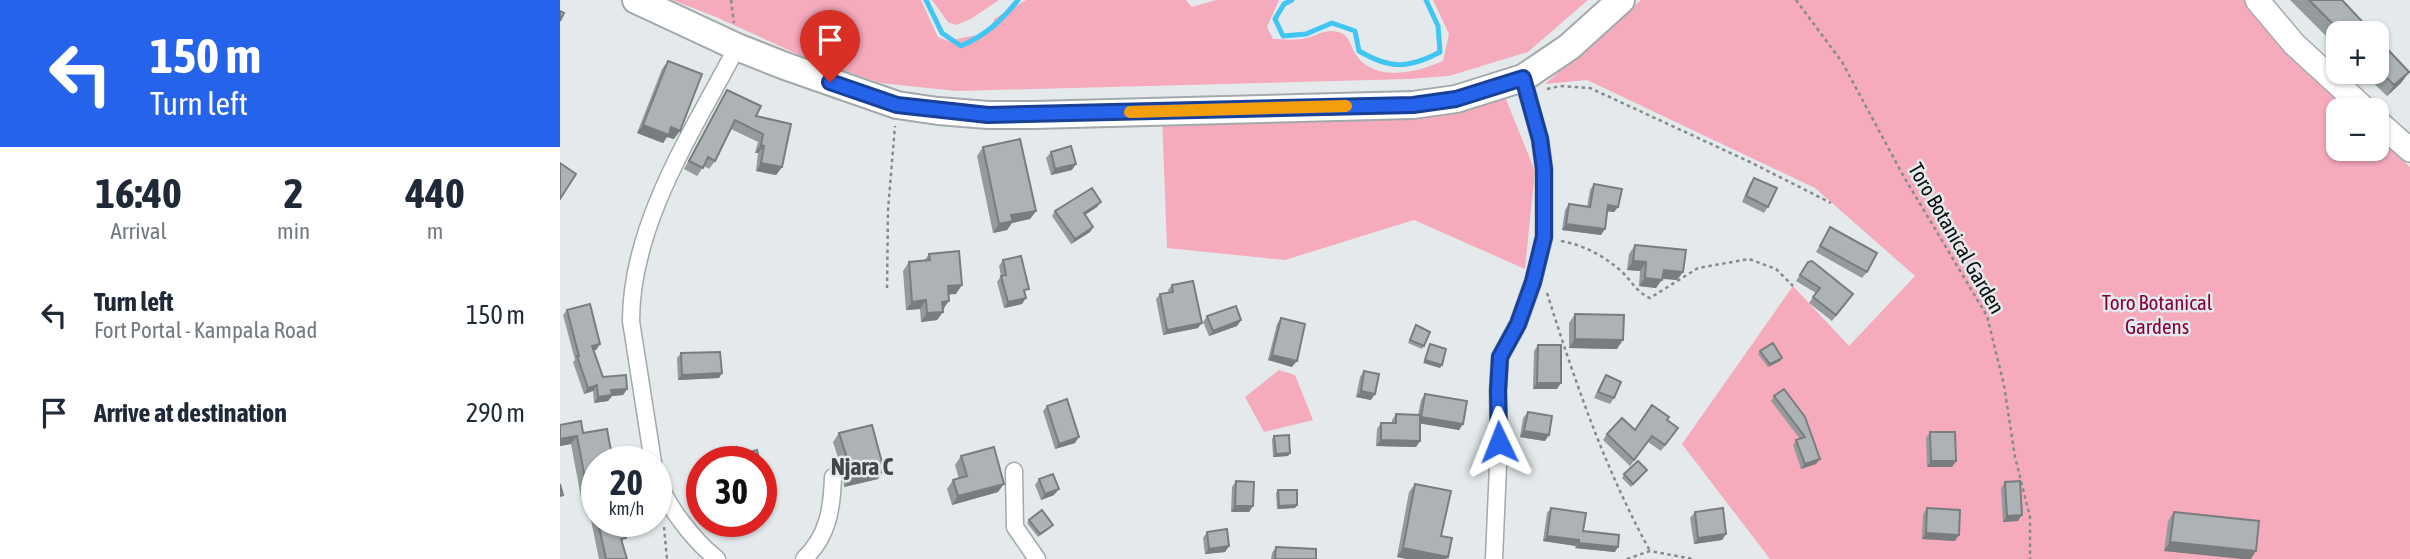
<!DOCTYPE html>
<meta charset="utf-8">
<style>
:root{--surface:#fff;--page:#f6f6f7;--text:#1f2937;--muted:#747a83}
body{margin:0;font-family:"Asap Condensed",sans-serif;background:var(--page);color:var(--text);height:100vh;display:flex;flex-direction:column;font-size:26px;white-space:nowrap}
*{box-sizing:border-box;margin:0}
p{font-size:23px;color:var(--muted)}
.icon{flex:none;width:38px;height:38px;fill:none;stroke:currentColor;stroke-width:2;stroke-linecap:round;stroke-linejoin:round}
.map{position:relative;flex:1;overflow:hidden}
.panel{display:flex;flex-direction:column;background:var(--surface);width:560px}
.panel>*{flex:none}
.top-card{background:#2563eb;color:#fff;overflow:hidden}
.controls{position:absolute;left:1766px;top:21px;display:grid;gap:14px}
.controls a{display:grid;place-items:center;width:63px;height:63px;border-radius:14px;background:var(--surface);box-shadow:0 2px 5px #0004;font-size:35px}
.speed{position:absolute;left:21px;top:446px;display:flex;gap:14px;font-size:35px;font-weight:700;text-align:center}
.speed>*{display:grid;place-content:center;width:91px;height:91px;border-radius:50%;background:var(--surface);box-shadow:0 2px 5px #0004;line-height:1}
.speed small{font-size:18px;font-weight:400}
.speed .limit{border:10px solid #d22;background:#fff;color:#111}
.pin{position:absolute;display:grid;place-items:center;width:60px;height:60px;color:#fff;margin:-72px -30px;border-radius:50% 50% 50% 0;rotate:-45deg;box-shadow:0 0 7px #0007}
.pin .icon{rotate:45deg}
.me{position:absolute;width:77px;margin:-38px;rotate:358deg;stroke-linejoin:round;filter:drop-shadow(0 0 5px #0008)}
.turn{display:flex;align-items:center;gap:24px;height:147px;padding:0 35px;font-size:32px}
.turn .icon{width:91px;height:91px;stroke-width:2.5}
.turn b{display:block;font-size:49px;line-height:60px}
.eta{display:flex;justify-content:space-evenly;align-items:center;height:119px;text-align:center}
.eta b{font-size:42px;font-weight:700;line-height:49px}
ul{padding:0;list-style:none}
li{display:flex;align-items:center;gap:21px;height:98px;padding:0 35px}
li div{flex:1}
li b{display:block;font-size:26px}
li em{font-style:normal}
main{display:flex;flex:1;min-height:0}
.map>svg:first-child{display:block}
</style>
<main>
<section class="panel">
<div class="top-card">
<div class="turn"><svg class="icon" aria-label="left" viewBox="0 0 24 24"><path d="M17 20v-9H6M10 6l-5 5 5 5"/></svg><div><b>150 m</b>Turn left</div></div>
</div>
<div class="eta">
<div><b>16:40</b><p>Arrival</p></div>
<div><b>2</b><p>min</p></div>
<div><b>440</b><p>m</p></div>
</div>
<ul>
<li><svg class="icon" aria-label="left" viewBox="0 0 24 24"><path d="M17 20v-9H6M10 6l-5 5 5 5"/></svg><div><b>Turn left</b><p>Fort Portal - Kampala Road</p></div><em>150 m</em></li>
<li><svg class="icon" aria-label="arrive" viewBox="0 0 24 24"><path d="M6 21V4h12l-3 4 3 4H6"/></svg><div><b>Arrive at destination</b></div><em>290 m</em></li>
</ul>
</section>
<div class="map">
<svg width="1850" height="559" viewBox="0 0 1850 559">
<rect width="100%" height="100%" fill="#e4eaec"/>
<path fill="#f6abbd" d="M112,0H361L378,37L388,41L430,32L434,19L466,0H626L632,7L656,0H719L707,27L713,39C724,39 736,41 746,38C757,36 765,28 778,32C791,35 790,47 797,56C816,83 858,72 883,61L889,34L873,0H1028L968,52L889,76L849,79L396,91L321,83L246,58L156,17Z
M372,0H439L411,19L396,25L388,22Z
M1081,0H1685L1728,56L1789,110H1778V149H1816L1817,135L1850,167V559H1210L1122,444L1233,286L1289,346L1355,276L1255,188L1027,80L985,84Z
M945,97L975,171L965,269L854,220L725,260L607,248L602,114L690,116L921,105Z
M719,370L735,375L753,420L704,432L685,397Z"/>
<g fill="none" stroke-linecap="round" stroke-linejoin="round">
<path stroke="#41c6f4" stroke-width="5" d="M366,0L382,33L401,46C426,35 441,21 458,0
M732,0L724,4L715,19L723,36L746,34L772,23L795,31L799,51C830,69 848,69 880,52L878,26L866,0"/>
<defs>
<path id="minor" d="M93,462L71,321C71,224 133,131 177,47
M454,471L455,527L477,559
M96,475C104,503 134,541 157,559
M244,559C268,536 272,509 273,477
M934,559L939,442L938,391L940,357L958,324L973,282L984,237V169L980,139L963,78"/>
<path id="secondary" d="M1697,0L1734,44L1806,110
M1816,120L1850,150"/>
<path id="trunk" d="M76,0L177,47L225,66L337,105L378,111L428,115H474L853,105L896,99L963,78L1009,47L1061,0"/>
</defs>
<use href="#minor" stroke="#a3a8ab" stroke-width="19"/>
<use href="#secondary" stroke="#a3a8ab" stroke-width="26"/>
<use href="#trunk" stroke="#a3a8ab" stroke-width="30"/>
<path stroke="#858a8b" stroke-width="2.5" stroke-dasharray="3.5 3.5" stroke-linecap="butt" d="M171,0L174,23
M1236,0L1282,62L1344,177L1427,316L1444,385L1455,457L1470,517V559
M987,89L1000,86L1030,88L1190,162L1271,203
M1001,241C1024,245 1044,256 1061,271C1072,281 1076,292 1090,298L1138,268L1189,259L1216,269L1233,286
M327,288L328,210L335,126
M987,293C1015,382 1045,469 1090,551
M104,527L107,559
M1067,559L1090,551L1133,559"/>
<use href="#minor" stroke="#fff" stroke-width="16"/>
<use href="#secondary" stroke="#fff" stroke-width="23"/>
<use href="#trunk" stroke="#fff" stroke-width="26"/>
</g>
<path fill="#959a9c" d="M1730,0H1782L1813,33H1778V48Z
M1816,37L1849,72L1841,83L1827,96L1802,72H1816Z
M108,61L114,139L107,137L103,143L77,133L102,69Z
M167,90L196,116L222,167L216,175L196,171L198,153H195L198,142L171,129L155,161L149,169L144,166L137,176L124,169L162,98Z
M423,147L476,211L470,219L452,223L447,230L433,233L417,156Z
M491,152L512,170L491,175L486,158Z
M1194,178L1208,207L1204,213L1182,202L1190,183Z
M1034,184L1058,207L1054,212L1047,211L1041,235L1002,230L1005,210L1009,204L1027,207L1030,190Z
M537,207L525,215L533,227L530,232L511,244L492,216L495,211Z
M1270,227L1307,272L1302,278L1256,252Z
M1075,245L1123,272L1117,280L1102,279L1096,288L1079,286L1080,271L1067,270L1069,254Z
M369,254L396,294H389L383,312L377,320L361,322L360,309L346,310L343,271L349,262L364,261Z
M443,260L465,294L462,304L444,308L437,282L441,276L439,266Z
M1248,262L1289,300L1272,321L1249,303L1256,293L1236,281Z
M612,285L638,328L603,335L596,299L600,294L609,293L608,290Z
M7,310L40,344L36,350H34L43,377L67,389L63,395L52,396L48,401L34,403L33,391L24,394L13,362L15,360L3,315Z
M1015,314L1057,349L1009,348V323Z
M647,316L681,320L677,326L649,336L643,322Z
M721,318L732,367L708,360L717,324Z
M856,325L864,346L862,349L848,343Z
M978,345L997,389H973L974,351Z
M1200,351L1222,358L1220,361L1208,367L1198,354Z
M121,353L162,373L159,378L118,380L117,358Z
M804,371L811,400L796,397L800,377Z
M1046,375L1054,398L1050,404L1034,398L1042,381Z
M1224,389L1256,464L1241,469L1233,445L1236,440L1240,439L1211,401L1214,396Z
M865,394L903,424L899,430L860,423V441L856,447L816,446L817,429L821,423H832V420L836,414L858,415L861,400Z
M487,406L515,443L495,449L483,411Z
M968,412L985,441L960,437L963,418Z
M1107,420L1118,428L1101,451L1088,442L1070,466L1043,440L1047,434L1075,430Z
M0,425L23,433L37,462V522H68L62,543L67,559H39L26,496L21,497L11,444L0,446Z
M1370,432L1396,461L1392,467H1367L1366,438Z
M279,433L318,479L284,487L283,473L273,442Z
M714,436L730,453L728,456L713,457L712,439Z
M150,455L200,462H145Z
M401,456L438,492L392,505L387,489L393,480L399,479L395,465Z
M1087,470L1071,487L1062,478L1064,474Z
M479,479L494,495L481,500L475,485Z
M676,481L693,506L689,512H671L672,487Z
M1445,482L1458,521L1443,522L1441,488Z
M855,484L881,536L887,559H847L837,557L849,492Z
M718,490L737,505L735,508L717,509L716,493Z
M991,508L1023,531L1055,552L1015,548L1016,546L983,541L987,513Z
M1367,508L1395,541L1362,539L1363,514Z
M1135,512L1166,534L1162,540L1134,544L1130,518Z
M1614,512L1691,559L1604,551L1608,521Z
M469,520L491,528L478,537L467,523Z
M647,532L669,546L665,552L645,554L643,538Z
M716,547L756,559H711L712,553Z"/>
<path fill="#797d7f" d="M1849,72L1841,83L1827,96L1834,85Z
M83,125L111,127L120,131L114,139L107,137L103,143L77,133Z
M201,145L204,146L198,153H195Z
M201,163L222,167L216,175L196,171Z
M516,164L512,170L491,175L495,169Z
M541,202L537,207L520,218L524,213Z
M1048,205L1058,207L1054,212L1044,211Z
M476,211L470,219L452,223L447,230L433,233L439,224L451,215Z
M1006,224L1045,229L1041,235L1002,230Z
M533,227L530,232L511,244L515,239Z
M1073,261L1086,262L1080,271L1067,270Z
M1104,270L1123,272L1117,280L1098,278Z
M1085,278L1102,280L1096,288L1079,286Z
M402,285L396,294L382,295L388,286Z
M466,298L462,304L444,308L448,302Z
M366,300L360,309L346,310L352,302Z
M389,301L383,309L382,302Z
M383,312L377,320L361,322L367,313Z
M681,320L677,326L649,336L653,331Z
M642,323L638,328L603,335L607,330Z
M1015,339L1063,340L1057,349L1009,348Z
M40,344L36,350L28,352L32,346Z
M712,355L737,361L732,367L708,360Z
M1222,358L1220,361L1208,367L1210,364Z
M865,360L882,365L880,368L863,363Z
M162,373L159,378L118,380L122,375Z
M977,383H1001L997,389H973Z
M37,385L33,391L24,394L28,388Z
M67,389L63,395L52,396L48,401L34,403L38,397L51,390Z
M801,391L815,394L811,400L796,397Z
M861,417L903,424L899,430L857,423Z
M964,431L989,435L985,441L960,437Z
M17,436L11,444L0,446V439Z
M519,437L515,443L495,449L499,444Z
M821,440L860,441L856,447L816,446Z
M730,453L728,456L713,457L716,454Z
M1260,459L1256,464L1241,469L1245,464Z
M1371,461H1396L1392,467H1367Z
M324,470L318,479L284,487L290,479Z
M444,484L438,492L392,505L398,496Z
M31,488L26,496L21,497L27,489Z
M499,489L494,495L481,500L485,494Z
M737,505L735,508L717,509L719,506Z
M675,506H693L689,512H671Z
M1462,515L1458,521L1443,522L1447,516Z
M1366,533L1399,535L1395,541L1362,539Z
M1166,534L1162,540L1134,544L1138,538Z
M987,536L1019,540L1016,546L983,541Z
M1610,542L1696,551L1691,559H1682L1604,551Z
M1019,543L1058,547L1055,552L1015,548Z
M669,546L665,552L645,554L649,549Z
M843,548L888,557L887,559H847L837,557Z"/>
<path fill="#adb3b5" stroke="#797d7f" stroke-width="2" d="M1749,0H1782L1813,33H1782Z
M0,11L4,13L0,21Z
M1816,37L1849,72L1834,85L1816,67Z
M108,61L142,74L120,131L111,127L109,135L83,125Z
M167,90L201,106L196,116L231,124L222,167L201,163L204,146L201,145L203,134L175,120L155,161L148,157L143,168L129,161Z
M460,139L476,211L451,215L453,221L439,224L423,147Z
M511,146L516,164L495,169L491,152Z
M0,163L16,174L0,199Z
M1194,178L1217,188L1208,207L1186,196Z
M1034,184L1062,189L1058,207L1048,205L1045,229L1006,224L1009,204L1030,207Z
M532,188L541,202L524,213L533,227L515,239L495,211Z
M1270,227L1317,253L1307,272L1260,246Z
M1075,245L1126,250L1123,272L1104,270L1102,280L1085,278L1086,262L1073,261Z
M399,251L402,285L388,286L389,301L382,302L383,312L367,313L366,300L352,302L349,262L370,260L369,254Z
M461,256L469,289L464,290L466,298L448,302L441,276L446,275L443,260Z
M1252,261L1293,294L1276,315L1253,297L1260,288L1240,275L1248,262Z
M633,281L642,323L607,330L600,294L613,292L612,285Z
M30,304L40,344L32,346L43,377L66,375L67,389L51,390L52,395L38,397L37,385L28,388L17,356H19L7,310Z
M676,306L681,320L653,331L647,316Z
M1015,314L1064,315L1063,340L1015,339Z
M721,318L745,324L737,361L712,355Z
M856,325L870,332L864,346L850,340Z
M1213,343L1222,358L1210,364L1200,351Z
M870,344L886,349L882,365L865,360Z
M978,345H1001V383H977Z
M160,352L162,373L122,375L121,353Z
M804,371L819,374L815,394L801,391Z
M1046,375L1061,382L1054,398L1038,392Z
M1224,389L1245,417L1260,459L1245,464L1236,440L1245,437L1214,396Z
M865,394L907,401L903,424L861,417Z
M507,399L519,437L499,444L487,406Z
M1092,405L1109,417L1107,420L1118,428L1105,445L1092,436L1074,460L1047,434L1062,418L1075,430Z
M968,412L992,416L989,435L964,431Z
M836,414L860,415V441L821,440V423H836Z
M21,421L23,433L47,429L53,462H37V513L31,488L27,489L17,436L0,439V425Z
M312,425L324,470L290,479L289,464L279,433Z
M1370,432H1395L1396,461H1371Z
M729,435L730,453L716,454L714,436Z
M177,447L179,455L197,450L200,462H152L150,455Z
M434,447L444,484L398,496L393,480L407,476L401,456Z
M1078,461L1087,470L1073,484L1064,474Z
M493,474L499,489L485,494L479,479Z
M676,481L694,482L693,506H675Z
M1460,481L1462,515L1447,516L1445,482Z
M0,484L3,495L0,496Z
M855,484L891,491L881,536L892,538L888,557L843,548Z
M718,490H737V505L719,506Z
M991,508L1026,513L1023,531L1059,535L1058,547L1019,543V540L987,536Z
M1163,508L1166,534L1138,538L1135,512Z
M1367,508L1400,510L1399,535L1366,533Z
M482,510L493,525L480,534L469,520Z
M1614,512L1699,521L1696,551L1610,542Z
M38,522H68L70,528L64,529L66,538L61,539L67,559H46Z
M667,529L669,546L649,549L647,532Z
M716,547L756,549V559H715Z"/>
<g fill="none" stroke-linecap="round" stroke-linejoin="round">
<defs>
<path id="route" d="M270,82L337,105L428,115L853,105L896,99L963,78L980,139L984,169V237L973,282L958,324L940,357L938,391L939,442"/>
</defs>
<use href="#route" stroke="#184099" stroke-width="18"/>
<use href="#route" stroke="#2563eb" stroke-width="12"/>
<path stroke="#f59e0b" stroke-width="12" d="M570,112L786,106"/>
</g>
<g text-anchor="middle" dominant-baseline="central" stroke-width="5" stroke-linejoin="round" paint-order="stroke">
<g font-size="21" fill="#0b0d0d" stroke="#e4eaec">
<text transform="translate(1397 238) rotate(60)">Toro Botanical Garden</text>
</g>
<g font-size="21" fill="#85013d" stroke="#e4eaec">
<text x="1597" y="302">Toro Botanical<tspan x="1597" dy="24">Gardens</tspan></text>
</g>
<g font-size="24" font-weight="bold" fill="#414648" stroke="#e4eaec">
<text x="302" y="466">Njara C</text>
</g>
</g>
</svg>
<div class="controls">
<a>+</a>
<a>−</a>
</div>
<div class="speed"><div>20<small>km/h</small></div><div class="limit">30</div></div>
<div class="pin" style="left:270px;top:82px;background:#d93025"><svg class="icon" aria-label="arrive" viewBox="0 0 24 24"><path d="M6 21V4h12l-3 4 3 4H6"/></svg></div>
<svg class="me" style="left:939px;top:442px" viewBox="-20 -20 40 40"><path d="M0-17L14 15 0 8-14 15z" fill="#2563eb" stroke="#fff" stroke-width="4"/></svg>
</div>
</main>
